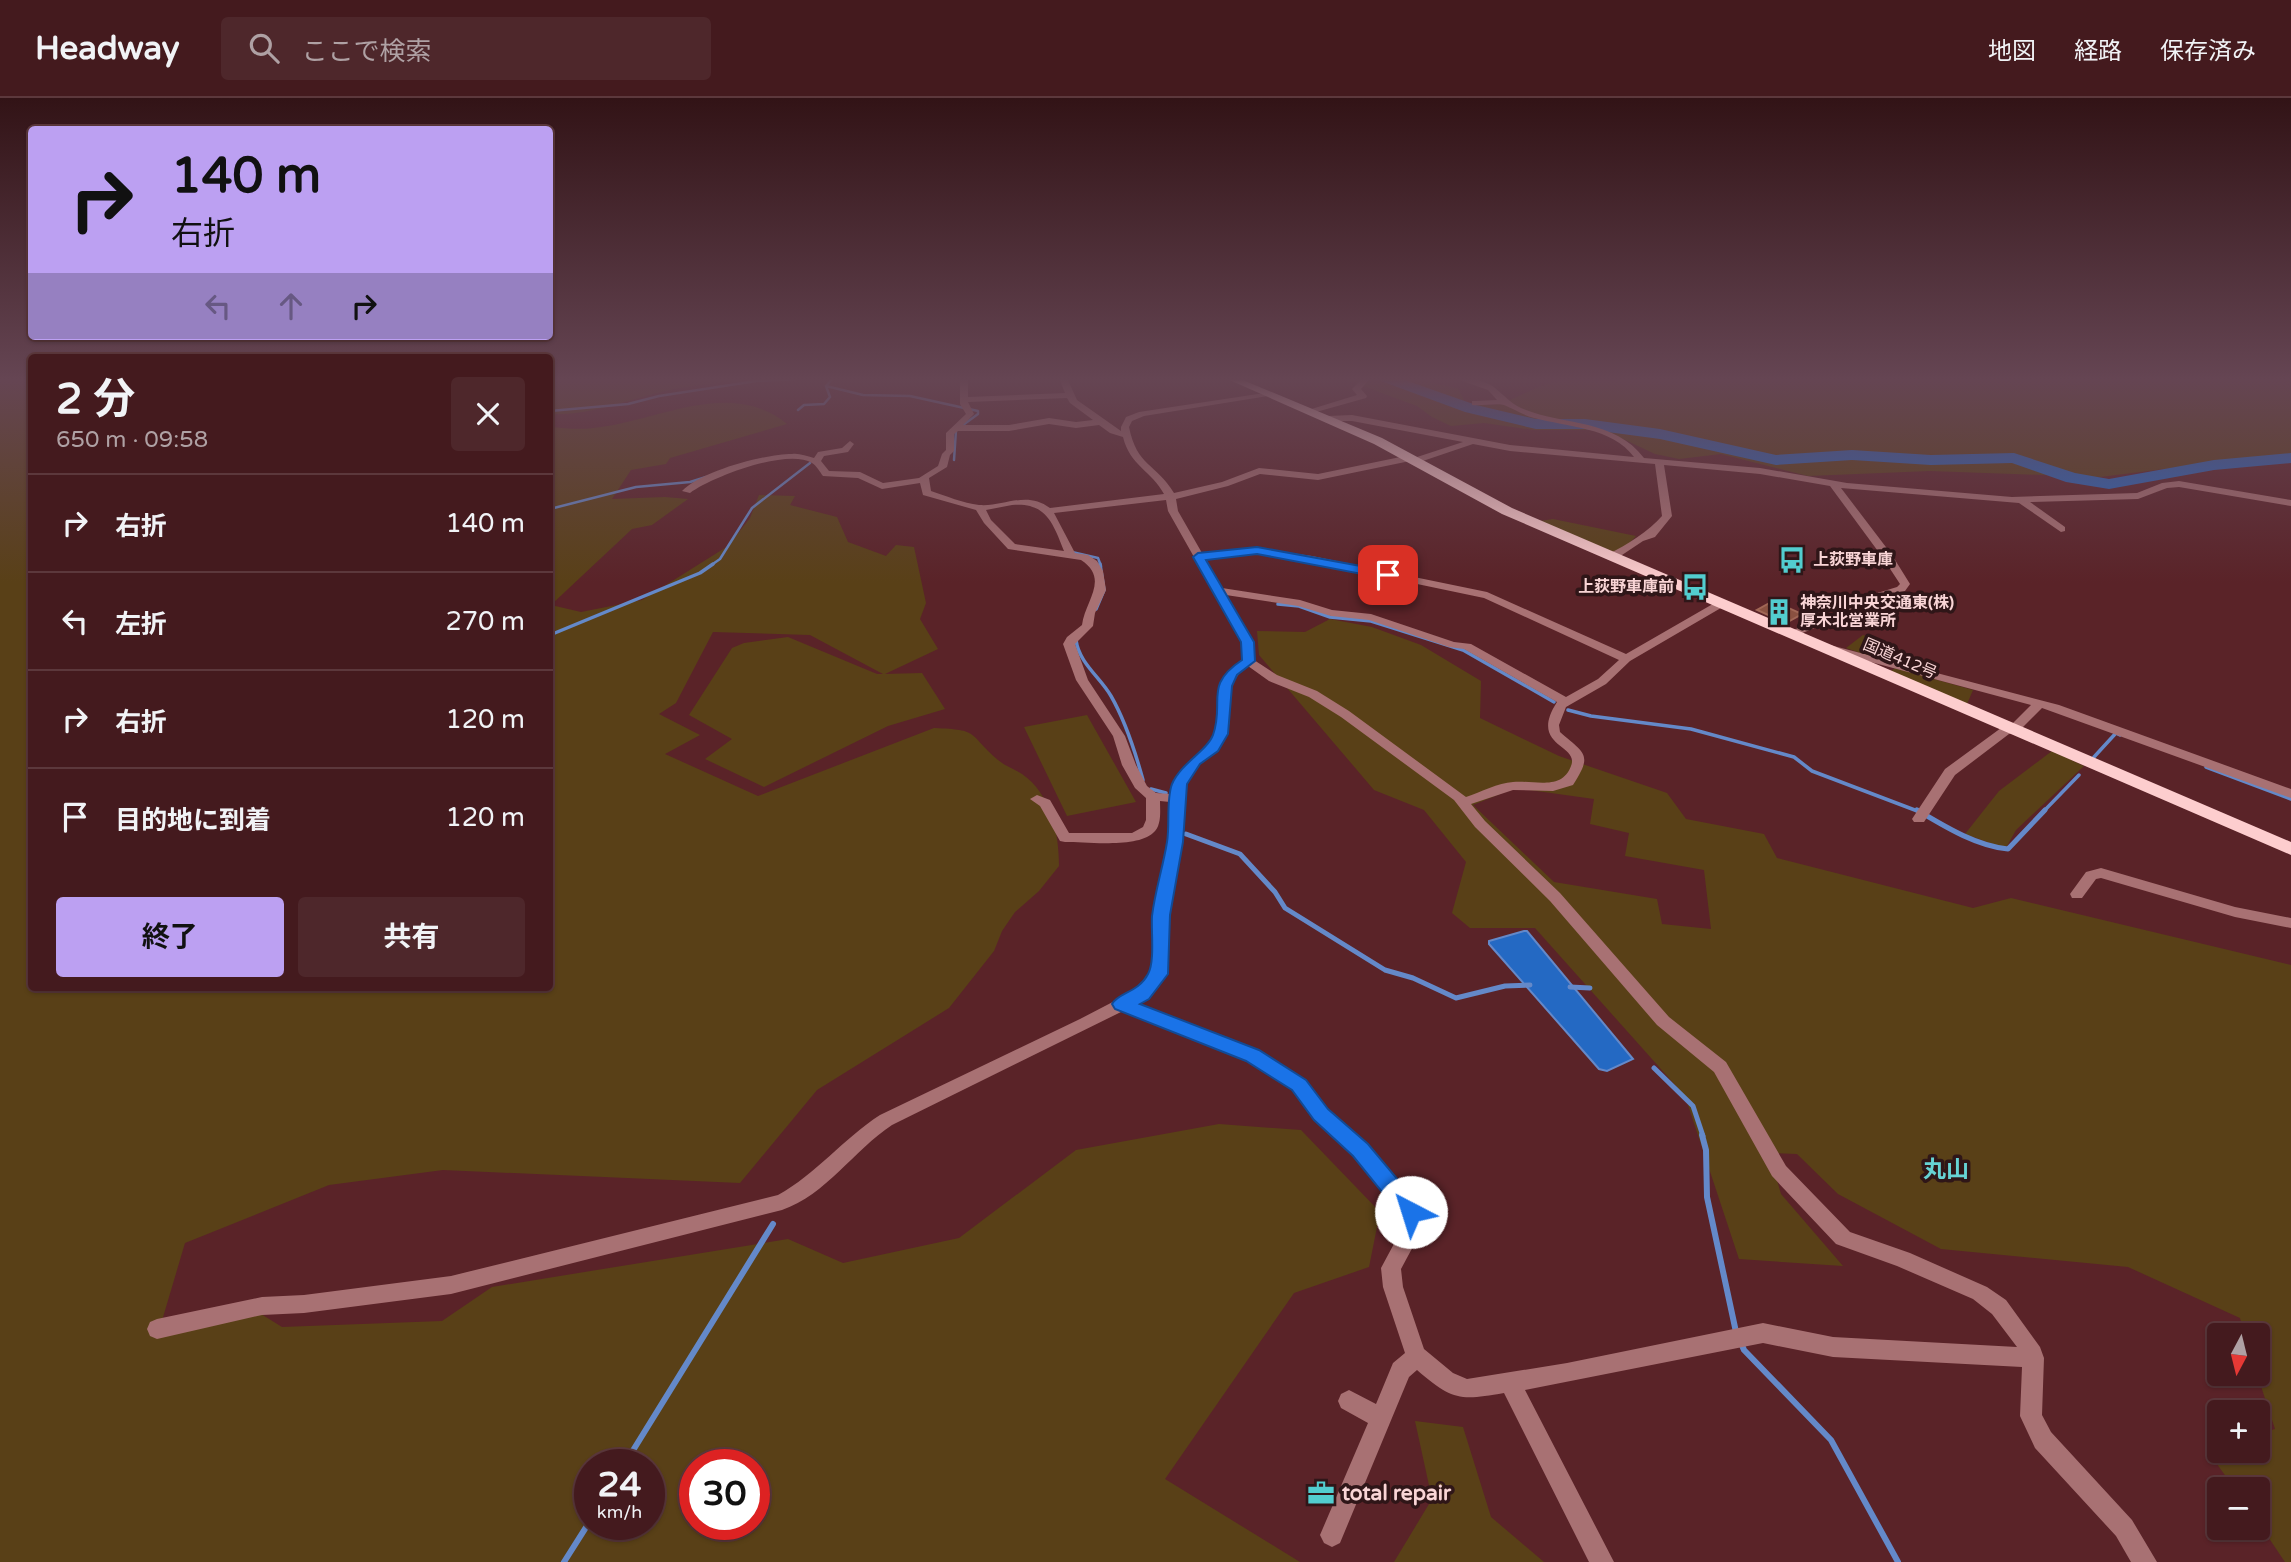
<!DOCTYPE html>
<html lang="ja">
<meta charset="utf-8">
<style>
:root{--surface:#441a1e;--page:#4e272b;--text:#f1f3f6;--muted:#afa1a4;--line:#5c383c;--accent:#bca0f2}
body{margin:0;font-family:"Varela Round","Noto Sans JP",sans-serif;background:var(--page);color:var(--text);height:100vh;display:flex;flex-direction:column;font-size:26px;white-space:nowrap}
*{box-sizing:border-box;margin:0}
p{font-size:23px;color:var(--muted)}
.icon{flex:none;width:38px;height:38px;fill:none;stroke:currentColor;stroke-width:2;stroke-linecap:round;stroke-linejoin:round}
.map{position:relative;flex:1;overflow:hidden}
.panel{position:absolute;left:28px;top:256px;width:525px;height:637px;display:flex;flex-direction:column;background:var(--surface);border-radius:7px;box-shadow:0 2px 5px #0004,0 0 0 2px var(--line)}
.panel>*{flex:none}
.top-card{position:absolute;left:28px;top:28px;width:525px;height:214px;border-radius:7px;box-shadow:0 2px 5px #0004,0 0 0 2px var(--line);background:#bca0f2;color:#111;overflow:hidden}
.needle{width:46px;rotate:187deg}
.buttons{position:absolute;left:2207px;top:1225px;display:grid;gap:14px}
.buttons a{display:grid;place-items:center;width:63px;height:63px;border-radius:7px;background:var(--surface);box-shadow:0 2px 5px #0004,0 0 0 2px var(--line);font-size:35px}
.speed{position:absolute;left:574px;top:1351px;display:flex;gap:14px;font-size:35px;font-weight:700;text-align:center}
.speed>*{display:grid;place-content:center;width:91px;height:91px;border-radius:50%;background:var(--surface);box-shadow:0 2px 5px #0004,0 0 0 2px var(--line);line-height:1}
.speed small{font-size:18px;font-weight:400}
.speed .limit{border:10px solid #d22;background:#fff;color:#111}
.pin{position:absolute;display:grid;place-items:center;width:60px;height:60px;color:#fff;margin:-30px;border-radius:14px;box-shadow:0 4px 10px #0006}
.me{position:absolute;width:77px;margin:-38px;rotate:320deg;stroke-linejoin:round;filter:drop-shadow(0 0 5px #0008)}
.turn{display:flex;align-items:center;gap:24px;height:147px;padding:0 28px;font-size:32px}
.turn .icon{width:91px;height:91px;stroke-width:2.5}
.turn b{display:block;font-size:49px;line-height:60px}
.lanes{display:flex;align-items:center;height:66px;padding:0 28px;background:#0003;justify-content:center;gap:35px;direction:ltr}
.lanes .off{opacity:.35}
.round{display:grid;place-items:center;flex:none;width:74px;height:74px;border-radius:7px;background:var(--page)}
.headline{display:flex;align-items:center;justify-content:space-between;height:119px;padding:0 28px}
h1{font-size:42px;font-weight:700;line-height:52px}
.action{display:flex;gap:14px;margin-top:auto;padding:14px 28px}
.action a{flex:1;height:80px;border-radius:7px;background:var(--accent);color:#111;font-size:28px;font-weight:700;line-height:80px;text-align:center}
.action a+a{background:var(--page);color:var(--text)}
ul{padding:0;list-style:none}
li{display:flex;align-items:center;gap:21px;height:98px;padding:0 28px;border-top:2px solid var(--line)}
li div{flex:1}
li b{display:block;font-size:26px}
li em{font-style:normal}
header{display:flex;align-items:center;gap:42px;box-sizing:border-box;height:98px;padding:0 35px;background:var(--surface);border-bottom:2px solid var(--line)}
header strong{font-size:33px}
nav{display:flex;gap:38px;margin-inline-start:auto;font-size:24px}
.search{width:490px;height:63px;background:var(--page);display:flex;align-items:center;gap:18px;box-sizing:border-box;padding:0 24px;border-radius:7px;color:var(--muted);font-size:26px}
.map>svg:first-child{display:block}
</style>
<header>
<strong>Headway</strong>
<div class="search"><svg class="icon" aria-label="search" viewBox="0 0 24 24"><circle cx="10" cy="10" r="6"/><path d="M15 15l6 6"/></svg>ここで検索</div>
<nav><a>地図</a><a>経路</a><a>保存済み</a></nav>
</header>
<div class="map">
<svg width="2291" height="1464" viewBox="0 0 2291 1464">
<rect width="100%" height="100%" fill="#5a2328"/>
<path fill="#594017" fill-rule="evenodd" d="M0,280H31L32,889H550V329C564,330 579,332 593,330C658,324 729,279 787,326L670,360L666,366L631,372L612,401L665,399L688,401L652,427L632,431L551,507L581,514L642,502L728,448L750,420L759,397L795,398L790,407L837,419L848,444L886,458L896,447L914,449L926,505L920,521L938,551L885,576L922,575L945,611L888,628L764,689L705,661L732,641L689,617L732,550L744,545L788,539L877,576H883L810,537L713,534L676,605L659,616L700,637L665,656L758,698L934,630C981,632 967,635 998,662C1005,668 1014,671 1022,676C1051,696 1059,735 1059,768L1039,793L1015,814L1002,833L994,853L949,910L817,992L740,1085L443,1072L329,1087L185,1145L158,1236L261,1216L282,1229L442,1223L492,1189L788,1141L843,1165L959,1140L1076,1052L1219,1026L1301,1032L1380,1114L1369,1169L1294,1195L1165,1381L1300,1464H0ZM590,1367H649V1426H590ZM695,1367H754V1426H695Z
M550,280H767C734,284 698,286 665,293C626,302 590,318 550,316Z
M1341,280H1430L1431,285L1458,290L1465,304C1505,314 1513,297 1547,286C1562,281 1599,285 1617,283V280H2291V358L2252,360L2100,379L1930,373L1808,378L1721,356L1679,361L1655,356L1604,332H1534L1484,325L1451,328L1432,319L1417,308Z
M1553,421L1636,438L1623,452L1614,454L1540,423Z
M1330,521L1372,529L1421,547L1481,583L1480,620L1559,658L1667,695L1686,721L1764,736L1777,760L1973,810L2011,800L2291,867V1464H2285L2258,1424V1391H2235L2206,1351L2219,1347V1353H2258V1336L2275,1331L2257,1276L2258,1237H2245L2240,1220L2128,1169L1941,1151L1838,1096L1797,1056L1769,1055L1781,1096L1843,1168L1739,1161L1685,998L1535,830H1470L1452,815L1466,764L1424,712L1374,692L1259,557L1257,533L1305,534ZM1515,690L1594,701L1590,726L1629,735L1625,758L1704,772L1711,831L1662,826L1657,801L1554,784L1473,707Z
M1863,537L1893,548L1880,562L1846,550Z
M1895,570L1973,592L1967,606L1891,573Z
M1087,617L1136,704L1067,718L1024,629Z
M2052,653L2084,668L2016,732L2007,748H1998L1965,736L1999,693Z
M1389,1093C1406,1114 1411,1117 1397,1142L1390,1140L1389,1114L1378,1098Z
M1415,1323L1463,1329L1491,1419L1544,1464H1394L1432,1401Z"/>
<path fill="#2469c3" stroke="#6489c9" stroke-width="2" d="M1524,833H1527L1633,961L1607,973L1599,971L1489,846V843Z"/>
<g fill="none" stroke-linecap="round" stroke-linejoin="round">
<path stroke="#6489c9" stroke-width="2.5" d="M833,280L826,288L863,297L910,298L978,313V316L963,327
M798,312L804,307L824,306L830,299L826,288
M550,313L628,306L659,298L756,283L811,280
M954,362L956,332
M550,411L636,389L690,384L706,379
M1072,454L1098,460L1101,468
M710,468L720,461L752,410L810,365"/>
<path stroke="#6489c9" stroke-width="3.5" d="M1278,506L1299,508L1330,519L1371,523L1463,552L1554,604
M1096,511L1104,492L1100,466
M550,537L700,475L713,466
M1076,542C1079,565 1100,579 1111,598C1126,624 1135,653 1143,682
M1568,612L1591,618L1691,631L1794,659L1812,673L1920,714
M2094,659L2116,635L2120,637
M2206,669L2291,701
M1151,691L1166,695
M2043,714L2079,677"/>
<path stroke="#6489c9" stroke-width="5" d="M1917,712C1944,728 1976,748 2008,751L2045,712
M1186,736L1240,756L1275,794L1285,810L1385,872L1413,880L1456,900L1505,888L1530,887
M1570,889L1590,890
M1654,970L1693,1008L1703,1038"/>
<path stroke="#6489c9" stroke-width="6" d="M1702,1037L1706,1052L1707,1099L1736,1234
M1741,1245L1744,1252L1831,1342L1898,1464
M624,1367L773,1126
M564,1464L590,1423"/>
<path fill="#2469c3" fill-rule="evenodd" d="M1379,280H1399L1476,307L1536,321H1585L1660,331L1776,357L1852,352L1931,357L2014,355L2075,375L2109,381L2214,362L2291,355V365L2214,372L2109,391L2066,384L2012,365L1931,367L1852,362L1776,367L1660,341L1585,331H1536L1465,314L1381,283Z"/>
</g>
<path fill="#8a5141" stroke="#a16756" stroke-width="2" d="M1773,503L1802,516L1786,525L1757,512Z"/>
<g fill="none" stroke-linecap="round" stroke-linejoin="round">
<path fill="#a87173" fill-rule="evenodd" d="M960,280H968V299L1065,295L1059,280H1067L1077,302L1121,333V329L1126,319L1139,314L1271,294L1272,296L1268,298L1144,318L1132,323L1129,329C1137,369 1156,365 1174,395L1222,384L1259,370L1318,376L1410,357L1414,360L1463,344L1352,323H1325V319L1328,318L1352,317L1510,347L1634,359C1612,329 1567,329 1534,320C1523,317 1514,311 1504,307C1498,305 1481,308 1472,307V303H1475L1497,302L1488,292L1454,280C1466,279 1486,282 1495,290C1504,297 1510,305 1521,310C1562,328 1614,320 1644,360L1760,370L1847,385L2012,399L2137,395L2162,385L2179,383L2291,402V408L2179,389L2167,390L2138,401L2030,404L2065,429V433L2061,434L2019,405L1841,390L1892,457L1910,486L1905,493L1859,507L1843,518L1793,539L1787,536L1789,534L1835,514L1851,503L1897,489L1900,486L1883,460L1830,388L1760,376L1664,367L1672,418L1655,439L1643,443L1622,457L1612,461L1607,458L1608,456C1627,447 1649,433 1662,418L1655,366L1510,353L1473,346L1414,366L1410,363L1318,382L1260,376L1228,388L1176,401L1178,413L1202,455L1257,450L1312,458L1487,494L1626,556L1718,503H1726V507L1630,563L1606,586L1566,609L1559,627L1560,634C1585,656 1593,656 1573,687L1553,693L1513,692L1471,706L1485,723L1560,795L1669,919L1726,964L1786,1068L1850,1134L1910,1155L1987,1189L2006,1202L2040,1249L2044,1260L2042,1317L2051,1334L2132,1422L2157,1464H2131L2116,1438L2035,1350L2020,1318L2022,1269L1833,1259L1763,1245L1525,1292L1614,1464H1589L1504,1295C1459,1303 1452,1302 1417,1272L1409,1279L1340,1445L1332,1449L1324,1445L1320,1437L1368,1325L1341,1310L1338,1303L1341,1296L1349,1292L1376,1306L1393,1265L1405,1255L1383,1189L1381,1170L1403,1129L1402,1116L1355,1057L1315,1022L1293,992L1247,962L1123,913L892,1027C854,1052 826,1097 782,1112L451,1196L304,1215L262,1217L157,1241L150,1238L147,1231L150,1224L157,1221L262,1199L304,1197L451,1178L778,1097C816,1076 843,1041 880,1017L1080,921L1130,895L1144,885L1152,869L1153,816L1167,752L1170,704L1160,703C1160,713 1162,728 1153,735C1137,750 1087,744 1065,744L1060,743L1040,708L1030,701L1037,697L1050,702L1069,735H1132L1143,729L1146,722V700L1135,690L1122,667L1113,638L1076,582L1063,546L1067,539L1082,527C1085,503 1110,481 1081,462L1008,451L984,425L976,412L923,397L920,385L882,391L858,380L823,378C820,374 816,367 812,365C787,350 712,379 690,395L682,393C702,373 764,356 792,356C799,355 806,358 814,360L818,354L842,350L850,343L854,346L848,354L824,358L821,363L829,373L860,374L883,385L919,380L938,368L942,356L946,352V335L966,316L960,306ZM1067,300L1070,305L1093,322L1076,324L1049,320L1009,327H963L974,316L968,304ZM1049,326L1076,330L1099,327L1110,335L1123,339C1130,368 1152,373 1164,396L1050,410C1026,392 1005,409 979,407C963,405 946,398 931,393L929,380L947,369L950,357L954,353V336L958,333H1009ZM1166,402L1168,413L1242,544V562C1202,590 1228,605 1212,639C1202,663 1177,663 1171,696L1156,695L1147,688L1136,667L1125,638L1088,582L1075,546L1093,528L1095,515L1106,492L1103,473L1097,463L1088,457L1075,455L1054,415ZM1012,407C1046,404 1053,425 1064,453L1015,446L991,422L986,412ZM1257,456L1312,464L1484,500L1619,562L1598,581L1566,599L1471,546L1454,544L1371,516L1332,512L1300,502L1222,490L1206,461ZM1226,497L1298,508L1331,518L1369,522L1449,549L1464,551L1557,604C1528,649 1580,646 1571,668C1562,693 1534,682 1513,684C1498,685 1481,694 1466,699L1349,613L1317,593L1277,577L1254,562V544ZM1248,568L1269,583L1309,599L1341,619L1454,702L1475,729L1550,803L1657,927L1714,974L1772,1078L1836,1146L1897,1168L1973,1201L1992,1216L2017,1249L1833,1239L1763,1225L1567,1265L1467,1281L1453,1275L1424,1251L1403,1189L1401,1171L1423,1130L1418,1107L1367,1047L1327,1012L1305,982L1259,952L1138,906C1179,884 1165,854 1169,817C1170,795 1178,775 1181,753C1184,731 1179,706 1187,685C1194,664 1219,657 1227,636C1236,607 1219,590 1248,568Z
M1363,280H1371L1361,291L1367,298L1366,300L1309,316L1305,313L1357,297L1352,291Z
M1830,547L2059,607L2291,691V700L2042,610L2018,634L2009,636L1955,677L1924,724H1914L1912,721L1945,671L2001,630L2010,628L2031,607L1826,552V548Z
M2101,770L2235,809L2291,820V830L2235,819L2101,780L2096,781L2082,800H2072L2070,796L2086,774Z"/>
<path fill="#fdcdce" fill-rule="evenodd" d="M1225,280H1238L1382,340L1512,410L2291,744V757L1502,416L1374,346Z"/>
</g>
<linearGradient id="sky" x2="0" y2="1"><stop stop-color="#321316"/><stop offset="0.58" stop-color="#654553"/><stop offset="1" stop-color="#654553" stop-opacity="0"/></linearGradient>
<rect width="2291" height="485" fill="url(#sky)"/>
<path fill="#1a73e8" stroke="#114b97" stroke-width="2" d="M1257,449L1388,473L1394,477L1388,481L1257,456L1206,462L1254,544L1255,563L1237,577L1232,588L1228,636L1218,653L1200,666L1187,686L1183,744L1170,817L1168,876L1149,901L1140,906L1259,952L1306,982L1328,1011L1368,1046L1419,1107L1422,1114L1419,1120L1411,1123L1403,1120L1353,1058L1314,1022L1292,992L1246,963L1115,911L1112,906C1119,894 1138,895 1148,876C1155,864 1151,833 1152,818C1155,793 1163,769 1167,744C1170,726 1166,702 1172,686C1181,665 1207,653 1213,637C1225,603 1203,588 1242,562L1241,544L1193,459L1198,455Z"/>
<defs>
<symbol id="bus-bare" viewBox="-9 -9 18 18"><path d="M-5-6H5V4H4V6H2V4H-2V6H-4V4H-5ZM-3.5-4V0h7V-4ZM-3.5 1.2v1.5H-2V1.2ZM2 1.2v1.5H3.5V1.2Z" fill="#52cdcf" stroke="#2f1618" stroke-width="2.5" paint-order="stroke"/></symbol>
<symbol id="building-bare" viewBox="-9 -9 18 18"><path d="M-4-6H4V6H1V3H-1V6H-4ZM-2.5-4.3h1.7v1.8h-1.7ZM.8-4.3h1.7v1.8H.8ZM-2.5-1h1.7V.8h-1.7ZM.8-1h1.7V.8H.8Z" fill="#52cdcf" stroke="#2f1618" stroke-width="2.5" paint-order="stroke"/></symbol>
<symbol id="office-bare" viewBox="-9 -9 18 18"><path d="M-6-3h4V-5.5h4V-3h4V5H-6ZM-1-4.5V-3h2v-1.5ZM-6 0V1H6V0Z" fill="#52cdcf" stroke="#2f1618" stroke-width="2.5" paint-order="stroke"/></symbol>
</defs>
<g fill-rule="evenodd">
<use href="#bus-bare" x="1773" y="443" width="38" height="38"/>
<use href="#bus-bare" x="1676" y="470" width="38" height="38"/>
<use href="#building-bare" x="1760" y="495" width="38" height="38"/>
<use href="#office-bare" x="1302" y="1376" width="38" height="38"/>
</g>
<g text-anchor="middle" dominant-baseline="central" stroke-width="7" stroke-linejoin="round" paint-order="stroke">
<g font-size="16" font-weight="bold" fill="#f9d5d6" stroke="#2f1618" text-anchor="start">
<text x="1813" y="462">上荻野車庫</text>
<text x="1674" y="489" text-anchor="end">上荻野車庫前</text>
<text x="1800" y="505">神奈川中央交通東(株)<tspan x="1800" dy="18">厚木北営業所</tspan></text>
</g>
<g font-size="16" fill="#f9d5d6" stroke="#2f1618">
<text transform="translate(1900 561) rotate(23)">国道412号</text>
</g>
<g font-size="21" font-weight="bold" fill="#f9d5d6" stroke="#2f1618" text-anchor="start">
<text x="1342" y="1395">total repair</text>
</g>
<g font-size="23" font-weight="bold" fill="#66d3d4" stroke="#2f1618">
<text x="1946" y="1072">丸山</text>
</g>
</g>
</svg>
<div class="buttons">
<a><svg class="needle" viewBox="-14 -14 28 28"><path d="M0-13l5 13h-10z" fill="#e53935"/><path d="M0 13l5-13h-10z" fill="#afa1a4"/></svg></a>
<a>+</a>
<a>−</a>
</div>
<div class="speed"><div>24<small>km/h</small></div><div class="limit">30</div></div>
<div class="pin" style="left:1388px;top:477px;background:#d93025"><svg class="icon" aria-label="arrive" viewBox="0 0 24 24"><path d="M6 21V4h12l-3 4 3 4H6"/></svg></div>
<svg class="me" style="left:1411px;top:1114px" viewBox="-20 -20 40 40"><circle r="19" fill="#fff"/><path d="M0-13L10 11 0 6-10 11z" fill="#1a73e8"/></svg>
<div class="top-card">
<div class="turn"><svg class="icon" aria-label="right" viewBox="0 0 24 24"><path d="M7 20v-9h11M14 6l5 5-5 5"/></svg><div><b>140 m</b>右折</div></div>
<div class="lanes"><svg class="icon off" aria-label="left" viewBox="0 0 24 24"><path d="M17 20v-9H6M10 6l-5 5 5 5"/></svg><svg class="icon off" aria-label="ahead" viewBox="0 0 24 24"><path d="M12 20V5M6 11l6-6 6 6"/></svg><svg class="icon" aria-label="right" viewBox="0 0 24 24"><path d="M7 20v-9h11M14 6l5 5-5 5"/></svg></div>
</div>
<section class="panel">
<div class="headline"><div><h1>2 分</h1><p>650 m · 09:58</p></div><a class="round"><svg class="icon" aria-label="close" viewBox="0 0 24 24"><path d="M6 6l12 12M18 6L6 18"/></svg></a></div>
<ul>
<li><svg class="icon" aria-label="right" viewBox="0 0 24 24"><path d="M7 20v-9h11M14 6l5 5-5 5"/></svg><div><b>右折</b></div><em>140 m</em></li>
<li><svg class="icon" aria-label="left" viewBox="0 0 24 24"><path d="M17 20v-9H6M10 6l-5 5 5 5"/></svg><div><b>左折</b></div><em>270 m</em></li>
<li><svg class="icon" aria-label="right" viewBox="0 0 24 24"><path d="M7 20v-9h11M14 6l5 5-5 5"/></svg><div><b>右折</b></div><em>120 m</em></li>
<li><svg class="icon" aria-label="arrive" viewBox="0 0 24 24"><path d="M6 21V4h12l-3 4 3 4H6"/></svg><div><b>目的地に到着</b></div><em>120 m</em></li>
</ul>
<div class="action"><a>終了</a><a>共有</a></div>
</section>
</div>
